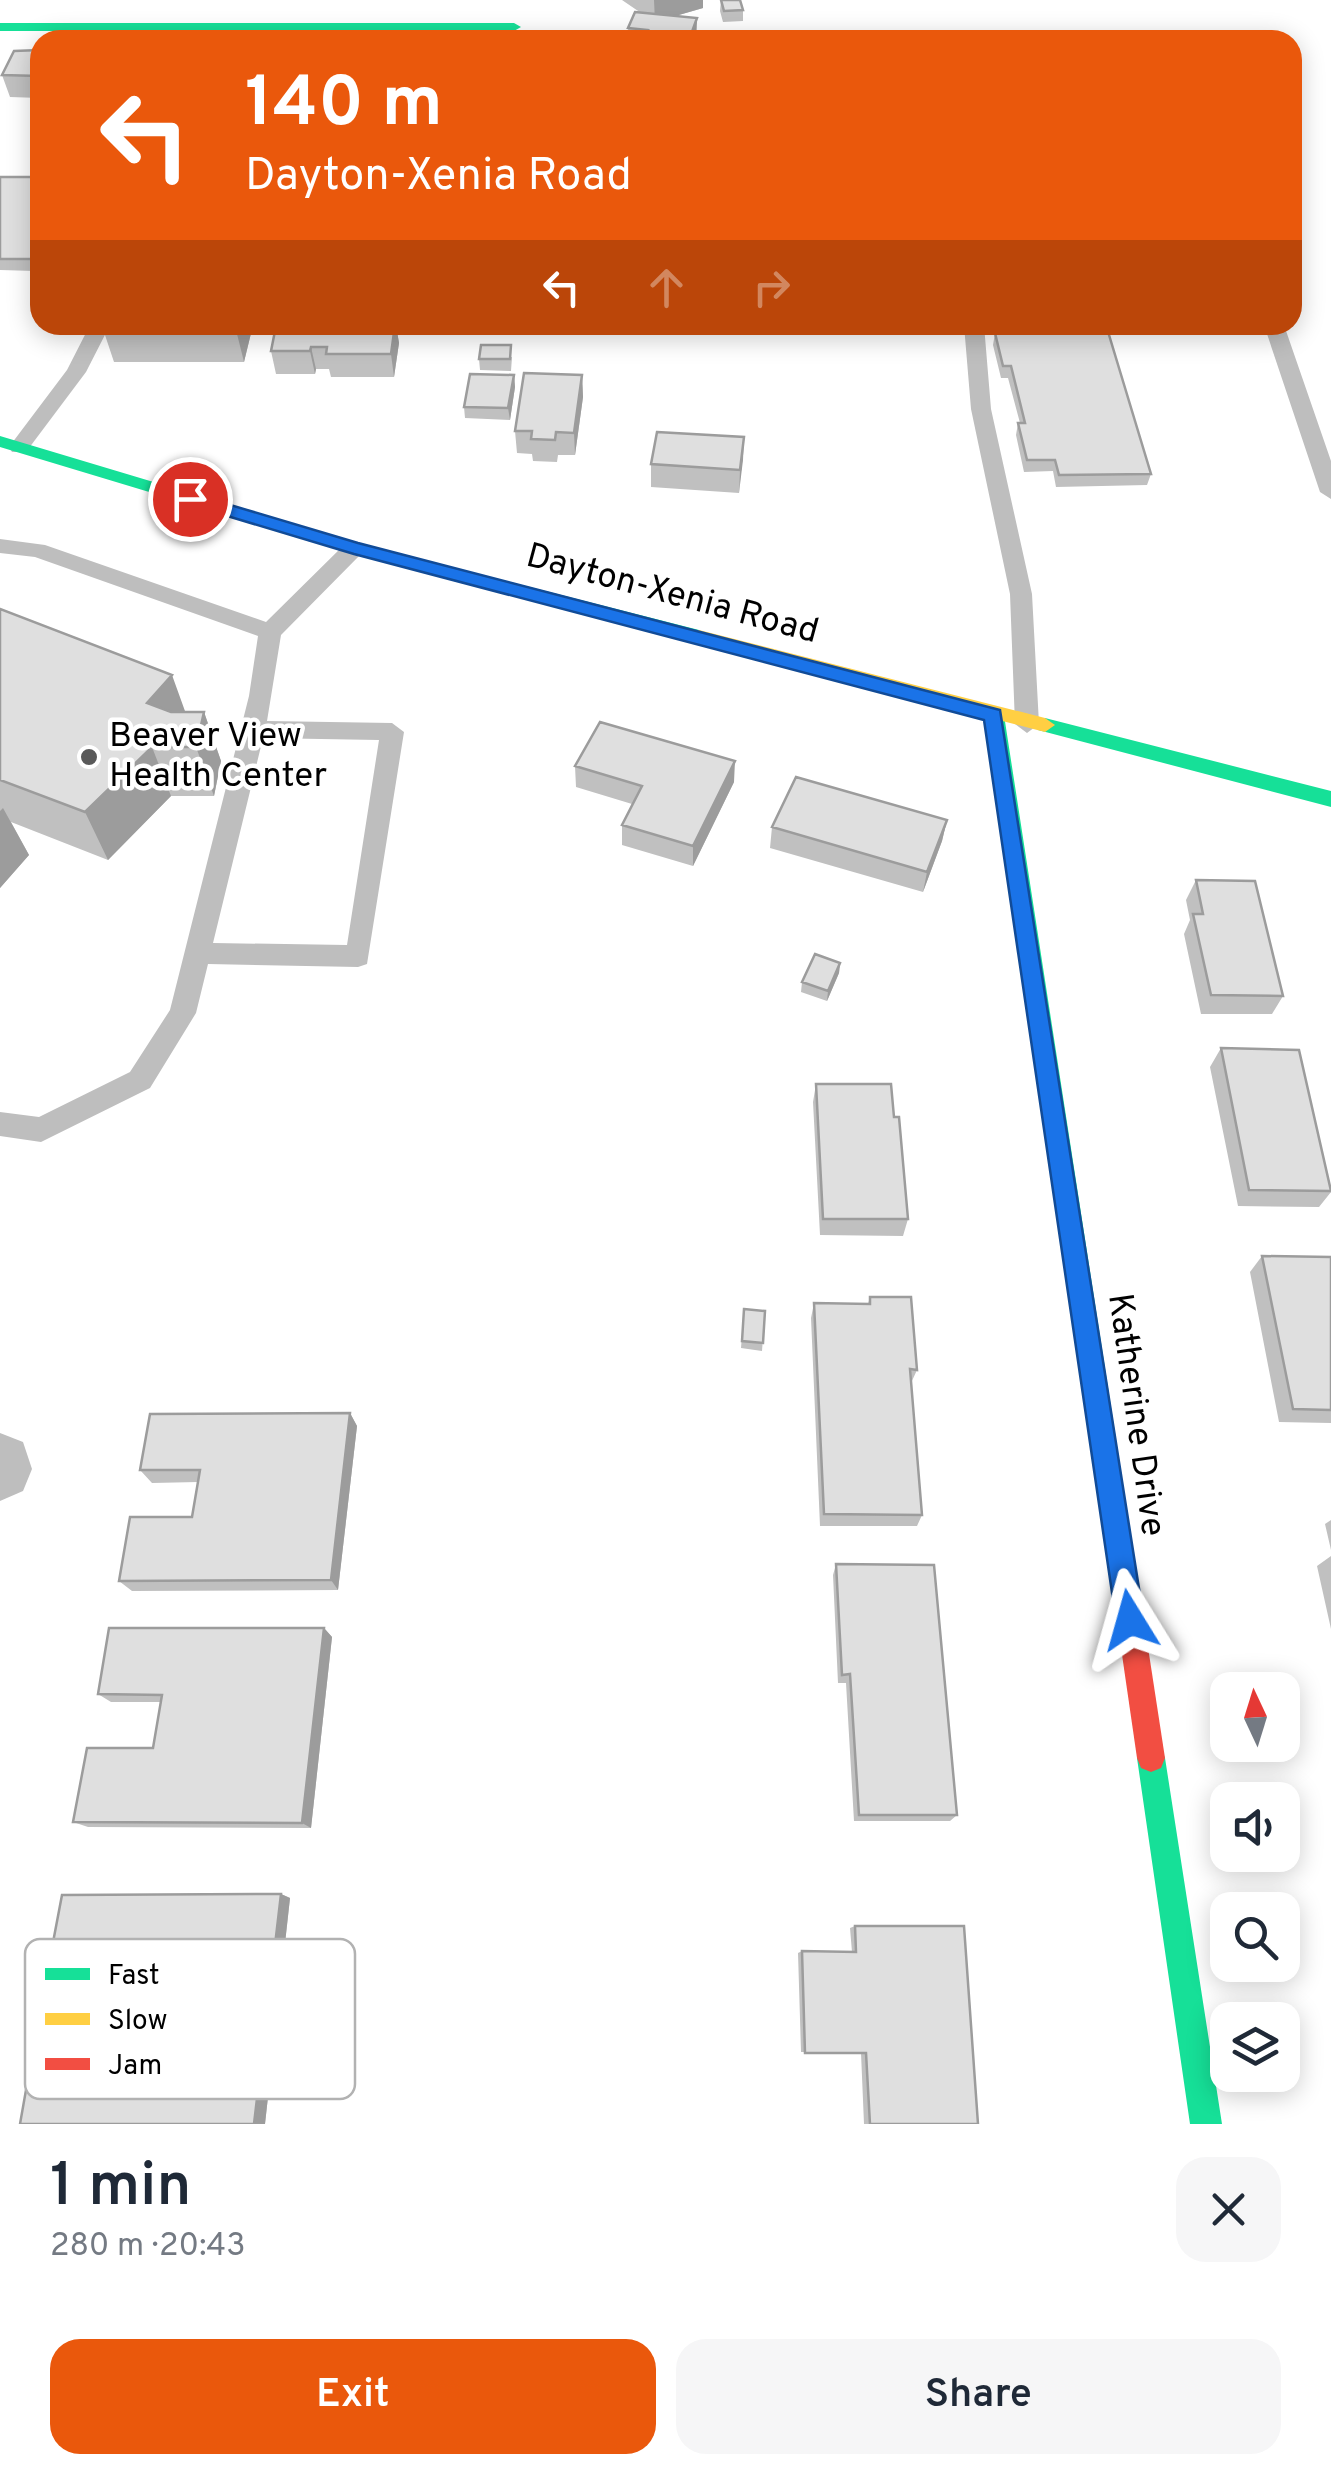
<!DOCTYPE html>
<meta charset="utf-8">
<style>
:root{--surface:#fff;--page:#f6f6f7;--text:#1f2937;--muted:#747a83;--accent:#ea580c}
body{margin:0;font-family:Overpass,sans-serif;background:var(--page);color:var(--text);height:100vh;display:flex;flex-direction:column;font-size:38px;white-space:nowrap}
*{box-sizing:border-box;margin:0}
p{font-size:32px;color:var(--muted)}
.icon{flex:none;width:55px;height:55px;fill:none;stroke:currentColor;stroke-width:2;stroke-linecap:round;stroke-linejoin:round}
.map{position:relative;height:2124px;overflow:hidden}
.panel{display:flex;flex-direction:column;background:var(--surface);flex:1}
.panel>*{flex:none}
.top-card{position:absolute;left:30px;top:30px;width:1272px;height:305px;border-radius:30px;box-shadow:0 5px 25px #0003;background:#ea580c;color:#fff;overflow:hidden}
.needle{width:65px;rotate:356deg}
.tools{position:absolute;left:1210px;top:1672px;display:grid;gap:20px}
.tools a{display:grid;place-items:center;width:90px;height:90px;border-radius:20px;background:var(--surface);box-shadow:0 5px 25px #0003;font-size:50px}
.pin{position:absolute;display:grid;place-items:center;width:85px;height:85px;color:#fff;margin:-42px;border:5px solid #fff;border-radius:50%;box-shadow:0 2px 10px #0007}
.me{position:absolute;width:110px;margin:-55px;rotate:352deg;stroke-linejoin:round;filter:drop-shadow(0 0 8px #0008)}
.turn{display:flex;align-items:center;gap:35px;height:210px;padding:0 50px;font-size:45px}
.turn .icon{width:130px;height:130px;stroke-width:2.5}
.turn b{display:block;font-size:70px;line-height:85px}
.lanes{display:flex;align-items:center;height:95px;padding:0 50px;background:#0003;justify-content:center;gap:50px;direction:ltr}
.lanes .off{opacity:.35}
.round{display:grid;place-items:center;flex:none;width:105px;height:105px;border-radius:30px;background:var(--page)}
.overview{display:flex;align-items:center;justify-content:space-between;height:170px;padding:0 50px}
h1{font-size:60px;font-weight:600;line-height:75px}
.primary-button{display:flex;gap:20px;margin-top:auto;padding:20px 50px}
.primary-button a{flex:1;height:115px;border-radius:30px;background:var(--accent);color:#fff;font-size:40px;font-weight:600;line-height:115px;text-align:center}
.primary-button a+a{background:var(--page);color:var(--text)}
.map>svg:first-child{display:block}
</style>
<div class="map">
<svg width="1331" height="2124" viewBox="0 0 1331 2124">
<rect width="100%" height="100%" fill="#fff"/>
<g fill="none" stroke-linecap="round" stroke-linejoin="round">
<path fill="#bebebe" fill-rule="evenodd" d="M90,325H110L86,372L26,452H12L9,447L67,370Z
M964,325H984L991,409L1032,594L1039,724L1027,733L1015,724L1010,594L971,409Z
M1264,325H1284L1331,461V499L1320,492Z
M0,539L45,545L266,622L346,543H362L365,548L362,553L281,635L267,721L392,723L404,732L367,964L358,967L208,964L196,1013L150,1088L41,1142L0,1136V1112L39,1117L130,1072L170,1010L249,696L258,636L35,557L0,553ZM263,738L379,740L347,945L213,943Z"/>
<path fill="#bebebe" fill-rule="evenodd" d="M0,1433L23,1442L32,1469L23,1491L0,1501Z"/>
<path fill="#16e098" fill-rule="evenodd" d="M0,23H514L521,27L514,31H0Z
M0,436L357,543L699,630L708,637L699,644L348,552L0,447Z
M994,708L1004,715L1128,1517L1124,1526L1115,1530L1106,1526L1102,1517L984,715Z
M1045,718L1331,791V807L1038,730L1035,725L1038,720Z
M1151,1744L1161,1748L1165,1758L1222,2124H1190L1137,1758L1141,1748Z"/>
<path fill="#ffcf43" fill-rule="evenodd" d="M699,630L1045,718L1055,725L1045,732L692,642L690,637Z"/>
<path fill="#f24e42" fill-rule="evenodd" d="M1115,1504L1124,1508L1128,1517L1165,1758L1161,1768L1151,1772L1141,1768L1137,1758L1102,1517L1106,1508Z"/>
</g>
<path fill="#c0c0c0" d="M622,0H703V8L675,16L697,18L696,40H629L628,28L641,13Z
M721,0L743,10V21L723,22L720,11Z
M40,50V98L10,97L2,75Z
M0,177H40L35,271L0,270Z
M253,325L244,362H114L103,329Z
M359,325L360,329L372,328L373,325H396L399,343L394,377H331L329,369H316L315,374H276L271,351L329,329Z
M1021,325H1106L1151,474L1147,485L1056,487L1053,471L1024,472L1016,435L1018,423H1020L1008,378H1001L993,345L995,333H1020Z
M512,357L511,371L480,370L479,359Z
M514,375L515,387L510,420L465,418L464,407Z
M582,375L583,397L575,455H558L557,462L533,461L532,454L517,453L515,431Z
M744,437L739,493L651,487V464Z
M0,609L185,712H204L221,761L214,796H171L108,860L11,822L29,855L0,888Z
M575,766L734,782L693,866L622,845V825L632,804L576,787Z
M947,820L942,841L923,892L770,848L772,827Z
M1196,880L1283,996L1272,1014H1201L1184,934L1190,920L1186,900Z
M840,963L839,973L827,1001L801,992L802,982Z
M1221,1048L1331,1188V1192L1319,1207L1238,1206L1210,1067Z
M816,1084L894,1117L908,1219L903,1236L820,1235L813,1102Z
M1262,1256L1331,1257V1423L1279,1422L1250,1272Z
M870,1297L917,1370L911,1383L922,1515L917,1526H820L811,1318L814,1303L868,1304Z
M744,1309L765,1311L762,1351L741,1348Z
M350,1413L357,1426L338,1590L132,1591L119,1581L192,1517L198,1482L152,1483L140,1470Z
M1331,1520V1550L1325,1524Z
M1331,1556V1629L1317,1566Z
M836,1564L957,1815L950,1821H854L846,1683H838L833,1575Z
M324,1628L332,1637L311,1828L88,1827L73,1822L153,1748L161,1702H111L98,1694Z
M281,1894L290,1898L265,2124L107,2039L117,1976H63L47,1974Z
M855,1926L978,2124H864L861,2053L801,2052L798,1953L802,1951L852,1952L850,1928Z"/>
<path fill="#9c9c9c" d="M654,0H703V8L655,22Z
M697,18L696,40H689Z
M40,237V259L35,271L31,259Z
M237,325H253L244,362L236,330Z
M395,325H396L399,343L394,377L391,354Z
M311,347L316,369L315,374L310,351Z
M514,375L515,387L510,420L508,408Z
M582,375L583,397L575,455L574,433Z
M744,437L743,460L739,493L740,470Z
M172,675L190,725L147,703Z
M204,712L221,761L214,796L196,747Z
M152,747L171,796L108,860L85,812Z
M735,761L734,782L693,866V846Z
M3,808L29,855L0,888V811Z
M947,820L942,841L923,892L927,872Z
M840,963L839,973L827,1001L828,991Z
M350,1413L357,1426L338,1590L331,1580Z
M324,1628L332,1637L311,1828L302,1823Z
M281,1894L290,1898L265,2124H254Z"/>
<path fill="#dfdfdf" stroke="#9c9c9c" stroke-width="2.5" d="M721,0H740L743,10L724,11Z
M635,12L697,18L689,40H644L648,30L628,28Z
M40,50V76L2,75L14,51Z
M0,177H40V237L31,259H0Z
M105,325H237L236,330L103,329Z
M330,325H358L357,329L372,328L373,325H395L391,354H326L327,347H311L310,351H271L276,326L329,329Z
M1023,325H1106L1151,474L1059,475L1055,460H1027L1018,423H1025L1011,366H1003L995,333H1025Z
M481,345H511L510,359H479Z
M524,373L582,375L574,433L556,432L555,440L531,439L532,431H515Z
M470,374L514,375L508,408L464,407Z
M657,432L744,437L740,470L651,464Z
M0,609L172,675L147,703L171,712H204L196,747H152L85,812L0,780Z
M600,722L735,761L693,846L622,825L642,786L575,766Z
M796,777L947,820L927,872L772,827Z
M1196,880L1255,881L1283,996L1211,995L1193,914H1203Z
M815,954L840,963L828,991L802,982Z
M1221,1048L1299,1050L1331,1191L1249,1190Z
M816,1084H891L894,1117H899L908,1219H823Z
M1262,1256L1331,1257V1410L1293,1409Z
M870,1297H911L917,1370L910,1369L922,1515L824,1514L814,1303L870,1304Z
M744,1309L765,1311L763,1343L742,1341Z
M350,1413L331,1580L119,1581L130,1517H192L200,1470H140L150,1414Z
M836,1564L934,1565L957,1815H859L850,1674L842,1675Z
M109,1628H324L302,1823L73,1822L87,1748H153L162,1695L98,1694Z
M281,1894L254,2124H20L35,2039H107L118,1974H47L62,1895Z
M855,1926H964L978,2124H870L866,2053H805L802,1951L856,1952Z"/>
<path fill="#1a73e8" stroke="#114b97" stroke-width="2.5" d="M190,493L358,543L1000,710L1144,1620L1140,1630L1130,1634L1120,1630L1116,1620L984,720L354,554L184,503L181,499Z"/>
<circle fill="#595959" stroke="#fff" stroke-width="4" cx="89" cy="757" r="10"/>
<g text-anchor="middle" dominant-baseline="central" stroke-width="9" stroke-linejoin="round" paint-order="stroke">
<g font-size="35" fill="#000" stroke="#fff">
<text transform="translate(672 595) rotate(15)">Dayton-Xenia Road</text>
<text transform="translate(1135 1415) rotate(82)">Katherine Drive</text>
</g>
<g font-size="35" fill="#000" stroke="#fff" text-anchor="start">
<text x="109" y="737">Beaver View<tspan x="109" dy="40">Health Center</tspan></text>
</g>
</g>
<rect x="25" y="1939" width="330" height="160" rx="15" fill="#fff" stroke="#b2b2b2" stroke-width="2.5"/>
<rect x="45" y="1968" width="45" height="12" fill="#16e098"/>
<rect x="45" y="2013" width="45" height="12" fill="#ffcf43"/>
<rect x="45" y="2058" width="45" height="12" fill="#f24e42"/>
<g font-size="28" fill="#000">
<text x="108" y="1984">Fast</text>
<text x="108" y="2029">Slow</text>
<text x="108" y="2074">Jam</text>
</g>
</svg>
<div class="tools">
<a><svg class="needle" viewBox="-14 -14 28 28"><path d="M0-13l5 13h-10z" fill="#e53935"/><path d="M0 13l5-13h-10z" fill="#747a83"/></svg></a>
<a><svg class="icon" aria-label="sound" viewBox="0 0 24 24"><path d="M4 9h4l5-4v14l-5-4H4zM17 9q2 3 0 6"/></svg></a>
<a><svg class="icon" aria-label="search" viewBox="0 0 24 24"><circle cx="10" cy="10" r="6"/><path d="M15 15l6 6"/></svg></a>
<a><svg class="icon" aria-label="layers" viewBox="0 0 24 24"><path d="M12 4l9 5-9 5-9-5zM3 14l9 5 9-5"/></svg></a>
</div>
<div class="pin" style="left:190px;top:499px;background:#d93025"><svg class="icon" aria-label="arrive" viewBox="0 0 24 24"><path d="M6 21V4h12l-3 4 3 4H6"/></svg></div>
<svg class="me" style="left:1130px;top:1620px" viewBox="-20 -20 40 40"><path d="M0-17L14 15 0 8-14 15z" fill="#1a73e8" stroke="#fff" stroke-width="4"/></svg>
<div class="top-card">
<div class="turn"><svg class="icon" aria-label="left" viewBox="0 0 24 24"><path d="M17 20v-9H6M10 6l-5 5 5 5"/></svg><div><b>140 m</b>Dayton-Xenia Road</div></div>
<div class="lanes"><svg class="icon" aria-label="left" viewBox="0 0 24 24"><path d="M17 20v-9H6M10 6l-5 5 5 5"/></svg><svg class="icon off" aria-label="ahead" viewBox="0 0 24 24"><path d="M12 20V5M6 11l6-6 6 6"/></svg><svg class="icon off" aria-label="right" viewBox="0 0 24 24"><path d="M7 20v-9h11M14 6l5 5-5 5"/></svg></div>
</div>
</div>
<section class="panel">
<div class="overview"><div><h1>1 min</h1><p>280 m · 20:43</p></div><a class="round"><svg class="icon" aria-label="close" viewBox="0 0 24 24"><path d="M6 6l12 12M18 6L6 18"/></svg></a></div>
<div class="primary-button"><a>Exit</a><a>Share</a></div>
</section>
